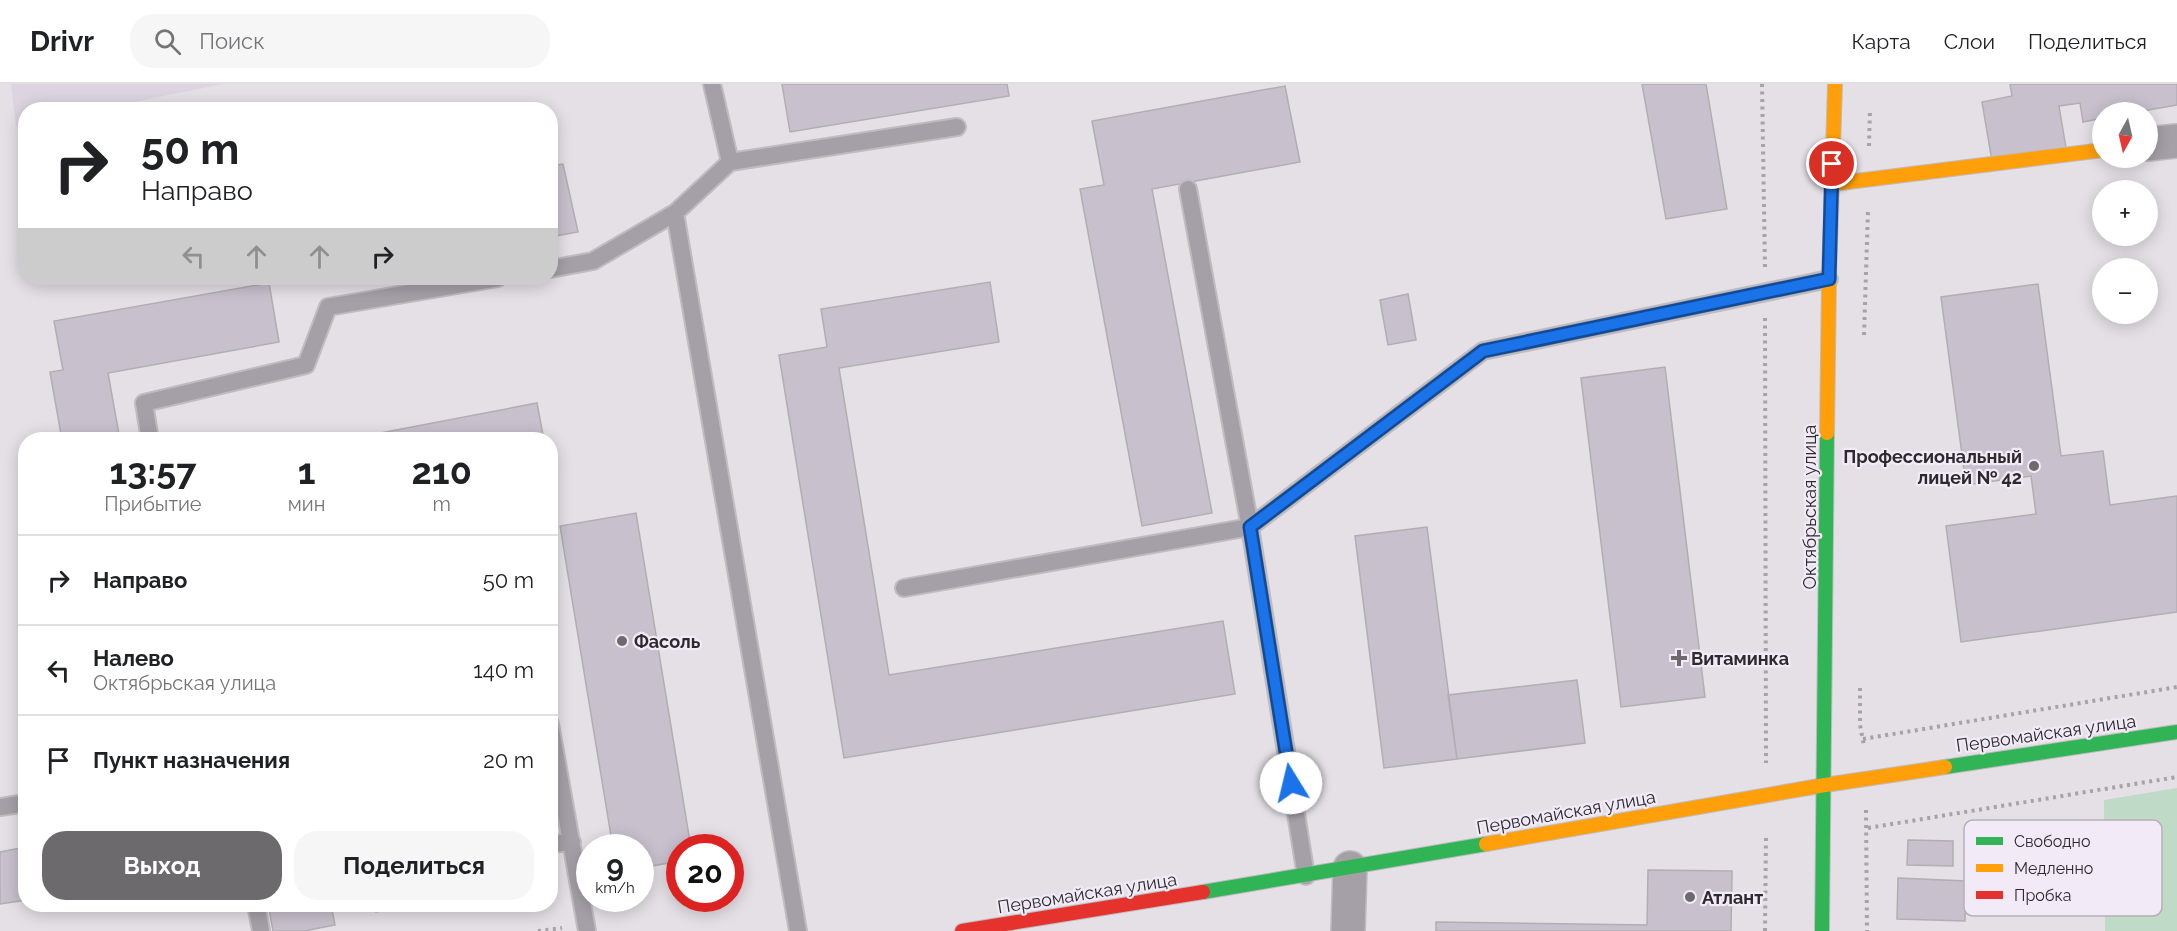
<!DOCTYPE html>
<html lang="ru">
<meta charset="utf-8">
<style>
:root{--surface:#fff;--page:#f6f6f6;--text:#202124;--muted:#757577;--line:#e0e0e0;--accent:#6d6a6e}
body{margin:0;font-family:Raleway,sans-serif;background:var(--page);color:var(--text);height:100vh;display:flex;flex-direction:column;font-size:22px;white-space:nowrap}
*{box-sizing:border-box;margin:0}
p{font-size:20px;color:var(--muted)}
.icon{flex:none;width:33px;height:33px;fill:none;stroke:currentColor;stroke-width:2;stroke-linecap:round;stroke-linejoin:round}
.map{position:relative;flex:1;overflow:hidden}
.sheet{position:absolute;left:18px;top:348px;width:540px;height:480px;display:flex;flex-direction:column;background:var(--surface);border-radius:24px;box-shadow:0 3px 15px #0003}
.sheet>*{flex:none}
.banner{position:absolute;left:18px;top:18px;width:540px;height:183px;border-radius:24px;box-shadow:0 3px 15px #0003;background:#fff;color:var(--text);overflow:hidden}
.needle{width:39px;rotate:188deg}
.controls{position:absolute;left:2092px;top:18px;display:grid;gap:12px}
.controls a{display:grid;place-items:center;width:66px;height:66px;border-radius:50%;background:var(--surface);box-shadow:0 3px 15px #0003;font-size:30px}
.speed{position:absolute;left:576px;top:750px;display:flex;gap:12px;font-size:30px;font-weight:700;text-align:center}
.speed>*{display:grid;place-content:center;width:78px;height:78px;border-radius:50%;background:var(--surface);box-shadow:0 3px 15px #0003;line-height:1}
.speed small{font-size:15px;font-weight:400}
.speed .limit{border:9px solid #d22;background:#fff;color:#111}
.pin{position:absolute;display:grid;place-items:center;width:51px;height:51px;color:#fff;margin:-26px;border:3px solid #fff;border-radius:50%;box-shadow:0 2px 6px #0007}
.me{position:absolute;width:66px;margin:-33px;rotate:351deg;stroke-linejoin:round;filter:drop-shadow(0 0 4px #0008)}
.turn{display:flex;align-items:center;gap:21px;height:126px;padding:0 24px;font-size:27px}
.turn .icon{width:78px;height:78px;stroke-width:2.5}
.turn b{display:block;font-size:42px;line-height:51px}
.lanes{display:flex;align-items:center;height:57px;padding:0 24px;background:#0003;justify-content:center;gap:30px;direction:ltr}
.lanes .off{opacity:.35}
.eta{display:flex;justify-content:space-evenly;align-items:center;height:102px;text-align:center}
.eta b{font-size:36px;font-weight:700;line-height:42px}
.cta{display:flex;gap:12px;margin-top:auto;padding:12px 24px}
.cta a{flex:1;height:69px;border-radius:24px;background:var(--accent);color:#fff;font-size:24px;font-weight:700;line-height:69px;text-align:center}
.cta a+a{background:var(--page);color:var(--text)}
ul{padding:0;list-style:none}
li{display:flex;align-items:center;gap:18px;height:90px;padding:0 24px;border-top:2px solid var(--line)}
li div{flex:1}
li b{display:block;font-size:22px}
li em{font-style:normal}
header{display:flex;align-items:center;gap:36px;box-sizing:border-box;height:84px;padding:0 30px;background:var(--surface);border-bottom:2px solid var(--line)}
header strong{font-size:28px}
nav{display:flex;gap:33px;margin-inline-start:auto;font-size:21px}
.search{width:420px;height:54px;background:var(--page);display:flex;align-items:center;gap:15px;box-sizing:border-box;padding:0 21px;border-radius:24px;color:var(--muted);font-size:22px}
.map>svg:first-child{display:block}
</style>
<header>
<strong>Drivr</strong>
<div class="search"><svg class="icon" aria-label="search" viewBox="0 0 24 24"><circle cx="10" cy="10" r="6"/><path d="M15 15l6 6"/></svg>Поиск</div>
<nav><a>Карта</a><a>Слои</a><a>Поделиться</a></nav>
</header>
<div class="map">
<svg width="2177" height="847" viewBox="0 0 2177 847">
<rect width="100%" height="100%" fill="#e4e0e6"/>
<path fill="#dcd4e0" d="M11,0H223L99,25L26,26L25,41L16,43Z"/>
<path fill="#bfdac6" d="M2177,704V847H2105L2104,716Z"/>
<path fill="#c8c0cd" stroke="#b1aeb2" stroke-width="1.5" d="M782,0H1007L1009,12L790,48Z
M1642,0H1706L1727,125L1666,135Z
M2010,0H2177V21L2137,28H2103V34L2083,38L2080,19L2059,22L2066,64L1992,77L1982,18L2012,12Z
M1285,2L1300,78L1152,105L1212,429L1142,442L1080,105L1104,101L1092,37Z
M563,80L578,148L550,153V82Z
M268,194H301L269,199Z
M990,198L999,258L839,284L889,591L1223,537L1235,610L844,674L779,271L827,263L821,225Z
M269,199L279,258L108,289L120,356H62L50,288L63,286L54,237Z
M2038,200L2061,372L2103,367L2110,421L2177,412V528L1961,558L1946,442L2036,430L2031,392L1966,401L1941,213Z
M1408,210L1416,256L1388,261L1380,216Z
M1665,283L1705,613L1621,623L1581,294Z
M537,319L544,356L349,355Z
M636,429L691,764H680V777L640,784V764H613L560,442Z
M1427,443L1457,675L1384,684L1355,452Z
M1577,596L1585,659L1457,675L1448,611Z
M1908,756L1953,757V782L1907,781Z
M26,763V816L0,820V768Z
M1648,786L1732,787L1731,847H1436V838L1647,841Z
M1898,794L1966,797L1965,837L1897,835Z
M268,820H331L335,841L304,847H273Z
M374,820H418L376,828Z"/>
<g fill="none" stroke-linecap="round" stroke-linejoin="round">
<defs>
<path id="lane" d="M730,78L957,43
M1188,105L1250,443L1306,792
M675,129L798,847
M550,185L593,177L675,129L730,78L712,0
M150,356L144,319L306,281L328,223L498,194
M904,504L1250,443L1483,267L1829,195
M550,640L587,847
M0,723L26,719
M550,760L572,758
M256,820L261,847"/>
<path id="street" d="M2148,60L2177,57
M1348,847L1350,784"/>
<path id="fast" d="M1945,683L2177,648
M1203,808L1486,760
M1822,847L1827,349"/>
<path id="slow" d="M1832,100L2103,66
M1827,349L1829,195L1835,0
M1486,760L1825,701L1945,683"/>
<path id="jam" d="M962,847L1203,808"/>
</defs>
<use href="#lane" stroke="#bfbcc0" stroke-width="20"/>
<use href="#street" stroke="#bfbcc0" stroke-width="36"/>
<use href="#fast" stroke="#bfbcc0" stroke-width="16"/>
<use href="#slow" stroke="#bfbcc0" stroke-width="16"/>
<use href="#jam" stroke="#bfbcc0" stroke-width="16"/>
<path stroke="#a6a3a8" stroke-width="4" stroke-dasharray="3 4.5" stroke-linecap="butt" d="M1762,0L1765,184
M1869,62L1870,25
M1765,234L1766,679
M1864,251L1868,127
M1860,604V641L1864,662
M1863,655L2177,603
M1866,726L1867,847
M1868,744L2177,693
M538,847L562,844
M1765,847L1766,751"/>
<use href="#lane" stroke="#a5a0a8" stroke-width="16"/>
<use href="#street" stroke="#a5a0a8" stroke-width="33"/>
<use href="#fast" stroke="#30b455" stroke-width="14"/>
<use href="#slow" stroke="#ff9f0a" stroke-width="14"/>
<use href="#jam" stroke="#e5322d" stroke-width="14"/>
</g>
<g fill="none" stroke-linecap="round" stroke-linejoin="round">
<defs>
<path id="route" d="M1291,699L1250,443L1483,267L1829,195L1832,80"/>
</defs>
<use href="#route" stroke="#114b97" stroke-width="15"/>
<use href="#route" stroke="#1a73e8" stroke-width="10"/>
</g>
<g fill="#6d6a6e" stroke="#f2eaf7" stroke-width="2">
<circle cx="2034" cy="382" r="6"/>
<circle cx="622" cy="557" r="6"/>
<path d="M1676 565h6v6h6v6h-6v6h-6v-6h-6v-6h6z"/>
<circle cx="1690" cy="813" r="6"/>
</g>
<g text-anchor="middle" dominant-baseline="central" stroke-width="4.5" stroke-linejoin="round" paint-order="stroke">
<g font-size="18" font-weight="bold" fill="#2d2a2e" stroke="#f2eaf7" text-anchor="start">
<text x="2022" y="372" text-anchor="end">Профессиональный<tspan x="2022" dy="21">лицей № 42</tspan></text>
<text x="634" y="557">Фасоль</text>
<text x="1691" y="574">Витаминка</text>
<text x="1702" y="813">Атлант</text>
</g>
<g font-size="18" fill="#2d2a2e" stroke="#f2eaf7">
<text transform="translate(1809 423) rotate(-90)">Октябрьская улица</text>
<text transform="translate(2046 649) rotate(-8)">Первомайская улица</text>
<text transform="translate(1566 728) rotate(-10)">Первомайская улица</text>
<text transform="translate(1087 809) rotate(-9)">Первомайская улица</text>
</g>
</g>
<rect x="1964" y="736" width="198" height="96" rx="9" fill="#f2eaf7" stroke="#b7b0bb" stroke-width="1.5"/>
<rect x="1976" y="753" width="27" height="8" fill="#30b455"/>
<rect x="1976" y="780" width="27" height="8" fill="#ff9f0a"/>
<rect x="1976" y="807" width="27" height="8" fill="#e5322d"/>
<g font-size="16" fill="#2d2a2e">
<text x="2014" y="763">Свободно</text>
<text x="2014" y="790">Медленно</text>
<text x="2014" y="817">Пробка</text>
</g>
</svg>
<div class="controls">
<a><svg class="needle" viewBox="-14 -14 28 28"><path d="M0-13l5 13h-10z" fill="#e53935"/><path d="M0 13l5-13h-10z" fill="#757577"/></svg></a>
<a>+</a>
<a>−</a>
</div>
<div class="speed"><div>9<small>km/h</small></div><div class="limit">20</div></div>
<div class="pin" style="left:1832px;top:80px;background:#d93025"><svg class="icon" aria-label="arrive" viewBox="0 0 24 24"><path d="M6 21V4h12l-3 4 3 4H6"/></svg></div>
<svg class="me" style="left:1291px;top:699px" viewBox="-20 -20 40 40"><circle r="19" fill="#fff"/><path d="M0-13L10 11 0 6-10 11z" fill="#1a73e8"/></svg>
<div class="banner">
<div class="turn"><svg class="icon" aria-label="right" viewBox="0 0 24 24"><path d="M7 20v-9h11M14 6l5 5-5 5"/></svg><div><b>50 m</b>Направо</div></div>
<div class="lanes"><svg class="icon off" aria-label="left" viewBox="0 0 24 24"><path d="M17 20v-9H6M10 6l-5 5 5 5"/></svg><svg class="icon off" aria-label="ahead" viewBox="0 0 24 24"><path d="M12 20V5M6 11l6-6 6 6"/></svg><svg class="icon off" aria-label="ahead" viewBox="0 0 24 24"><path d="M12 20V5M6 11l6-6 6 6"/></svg><svg class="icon" aria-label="right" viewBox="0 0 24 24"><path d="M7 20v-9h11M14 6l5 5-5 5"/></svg></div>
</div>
<section class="sheet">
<div class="eta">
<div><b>13:57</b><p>Прибытие</p></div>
<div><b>1</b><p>мин</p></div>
<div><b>210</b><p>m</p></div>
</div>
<ul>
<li><svg class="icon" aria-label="right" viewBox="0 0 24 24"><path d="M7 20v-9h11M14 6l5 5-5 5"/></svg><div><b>Направо</b></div><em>50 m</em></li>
<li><svg class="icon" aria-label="left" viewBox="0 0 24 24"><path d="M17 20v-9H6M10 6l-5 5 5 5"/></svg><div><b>Налево</b><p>Октябрьская улица</p></div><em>140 m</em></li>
<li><svg class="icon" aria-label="arrive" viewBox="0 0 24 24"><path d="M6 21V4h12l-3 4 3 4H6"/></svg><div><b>Пункт назначения</b></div><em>20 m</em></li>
</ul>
<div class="cta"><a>Выход</a><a>Поделиться</a></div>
</section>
</div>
